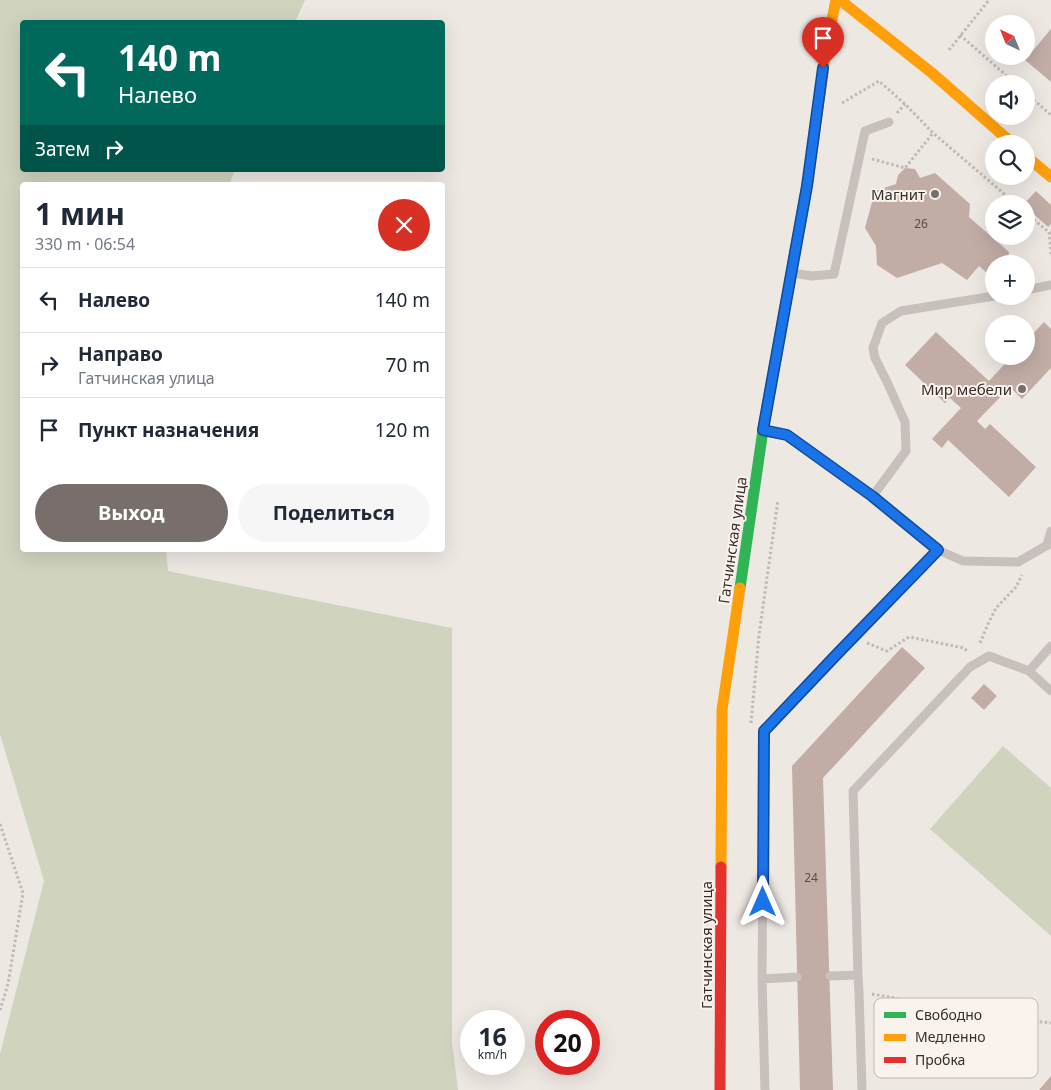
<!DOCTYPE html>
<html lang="ru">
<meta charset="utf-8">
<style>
:root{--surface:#fff;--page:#f6f6f7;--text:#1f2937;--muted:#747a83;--line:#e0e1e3;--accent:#786e6b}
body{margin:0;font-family:"Noto Sans",sans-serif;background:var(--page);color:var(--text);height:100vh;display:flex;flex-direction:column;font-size:19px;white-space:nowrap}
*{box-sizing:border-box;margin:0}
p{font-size:16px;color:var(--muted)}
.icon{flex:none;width:28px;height:28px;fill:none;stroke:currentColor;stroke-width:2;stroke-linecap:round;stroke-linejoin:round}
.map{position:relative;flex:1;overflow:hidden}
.sheet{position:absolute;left:20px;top:182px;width:425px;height:370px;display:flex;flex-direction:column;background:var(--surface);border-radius:5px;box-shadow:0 5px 20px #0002}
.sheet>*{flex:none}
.banner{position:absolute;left:20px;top:20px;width:425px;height:152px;border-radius:5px;box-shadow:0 5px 20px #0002;background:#00695c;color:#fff;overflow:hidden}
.needle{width:32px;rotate:317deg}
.controls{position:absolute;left:985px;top:15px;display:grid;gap:10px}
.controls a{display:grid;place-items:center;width:50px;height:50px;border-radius:50%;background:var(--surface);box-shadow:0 5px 20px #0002;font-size:25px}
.speed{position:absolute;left:460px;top:1010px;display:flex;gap:10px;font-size:25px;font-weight:700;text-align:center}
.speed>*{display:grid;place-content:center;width:65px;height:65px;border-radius:50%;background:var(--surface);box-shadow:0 5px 20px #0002;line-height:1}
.speed small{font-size:12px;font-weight:400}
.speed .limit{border:8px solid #d22;background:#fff;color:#111}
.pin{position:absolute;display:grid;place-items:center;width:42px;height:42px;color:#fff;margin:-51px -21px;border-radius:50% 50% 50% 0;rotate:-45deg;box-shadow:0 0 5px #0007}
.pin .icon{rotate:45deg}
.me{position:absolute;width:55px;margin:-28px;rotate:0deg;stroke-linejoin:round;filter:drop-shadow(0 0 4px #0008)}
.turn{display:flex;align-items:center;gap:18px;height:105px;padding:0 15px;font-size:22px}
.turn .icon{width:65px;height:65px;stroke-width:2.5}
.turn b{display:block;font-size:35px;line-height:42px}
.then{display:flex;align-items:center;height:48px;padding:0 15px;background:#0003;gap:10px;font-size:19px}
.round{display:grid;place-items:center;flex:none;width:52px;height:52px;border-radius:26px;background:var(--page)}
.overview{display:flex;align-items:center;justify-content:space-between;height:85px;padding:0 15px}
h1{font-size:30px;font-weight:700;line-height:38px}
.cta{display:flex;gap:10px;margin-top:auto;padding:10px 15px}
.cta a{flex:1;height:58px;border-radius:30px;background:var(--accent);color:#fff;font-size:20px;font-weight:700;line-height:58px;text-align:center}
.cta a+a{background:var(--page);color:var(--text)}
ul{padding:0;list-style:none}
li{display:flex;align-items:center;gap:15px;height:65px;padding:0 15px;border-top:1px solid var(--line)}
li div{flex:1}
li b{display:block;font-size:19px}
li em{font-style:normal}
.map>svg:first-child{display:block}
</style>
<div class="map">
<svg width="1051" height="1090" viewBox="0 0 1051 1090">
<rect width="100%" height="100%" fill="#eee8e3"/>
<path fill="#d0d3be" d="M0,0H305L295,22H22V170H235L229,185H22V550H166L168,571L452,628V1042L458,1090H0V1054L44,881L0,734Z
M1003,746L1051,788V936L930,829Z"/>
<path fill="#c1aca6" d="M1051,29V82L1025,60Z
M905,168L915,169L920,178L935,173L970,204L969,217L1009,252L1007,264H994V279L979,266L967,280L942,263L897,278L877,265L876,246L865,228L875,191L896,184L898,175Z
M1036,191L1051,205V224L1048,227L1026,207V204H1024Z
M1044,322L1051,329V368L1022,399L1010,387L977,421L985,429L990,424L1036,467L1009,497L948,440L942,448L932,439L961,408L950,398L945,403L905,365L936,332L989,381L1012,356H1026V341Z
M902,647L925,668L823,778L833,1090H800L792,766Z
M984,684L997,696L984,710L971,698Z
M1051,1076V1090H1039Z"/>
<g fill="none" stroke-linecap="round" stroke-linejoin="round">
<path stroke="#c0b9b4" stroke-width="3" stroke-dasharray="2.5 2.5" stroke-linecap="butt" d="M960,35L1016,84
M949,50L989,0
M1026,93L1051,115
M842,103L879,81L905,104L933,133L1016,204
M897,113L905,104
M872,159L905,168L933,133
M1026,213L1051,234
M1049,232L1051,254
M867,643L887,651L909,637L964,648L968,652
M980,643L988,624L996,608L1016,587L1022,575
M751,723L759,635L778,500
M0,824L23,893L8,984L0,1010
M872,994L1000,1017L1051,1023"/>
<path stroke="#c7c0bc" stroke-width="9" d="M792,273L812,276L834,274L865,131L889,122
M1026,290L1051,285
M765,431L787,435L872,497L938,550L963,561L1018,562L1051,543
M872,497L906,451L905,422L888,384L875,358L873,348L882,323L901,311L994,296
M1047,545L1051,531
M1029,671L1051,646
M830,976L858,975
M762,979L797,977
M765,1090L762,979L764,731L838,653L938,550
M862,1090L859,992L858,975L853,791L970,667L989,656L1029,671L1051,691"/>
<path stroke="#30b455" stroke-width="11" d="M740,588L763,430L808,180"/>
<path stroke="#ff9f0a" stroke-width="11" d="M840,0L932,73L1013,144
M1026,156L1051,177
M808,180L826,49L836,0
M721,867L722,710L740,588"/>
<path stroke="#e5322d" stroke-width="11" d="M720,1090L721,867"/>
</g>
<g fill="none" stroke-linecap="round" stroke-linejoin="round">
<defs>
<path id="route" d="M763,902L764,731L838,653L938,550L872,496L787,435L763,430L807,186L823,68"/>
</defs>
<use href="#route" stroke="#114b97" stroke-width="12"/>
<use href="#route" stroke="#1a73e8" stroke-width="9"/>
</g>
<g fill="#786e6b" stroke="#faf2ec" stroke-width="2">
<circle cx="935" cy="194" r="5"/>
<circle cx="1022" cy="389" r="5"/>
</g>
<g text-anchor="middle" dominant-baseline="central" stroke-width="4" stroke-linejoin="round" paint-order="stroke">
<g font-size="12" fill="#5a4d49">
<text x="921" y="223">26</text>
<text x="811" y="877">24</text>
</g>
<g font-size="15" fill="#382d2a" stroke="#faf2ec" text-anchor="end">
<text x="925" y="194">Магнит</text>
<text x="1012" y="389">Мир мебели</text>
</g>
<g font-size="15" fill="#382d2a" stroke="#faf2ec">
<text transform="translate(732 540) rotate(-82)">Гатчинская улица</text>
<text transform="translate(706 945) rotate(-90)">Гатчинская улица</text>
</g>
</g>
<rect x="874" y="998" width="164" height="80" rx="8" fill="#faf2ec" stroke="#c0b7b2" stroke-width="1"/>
<rect x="884" y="1012" width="22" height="6" fill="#30b455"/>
<rect x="884" y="1034" width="22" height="7" fill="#ff9f0a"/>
<rect x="884" y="1057" width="22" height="6" fill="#e5322d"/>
<g font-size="14" fill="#382d2a">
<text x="915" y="1020">Свободно</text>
<text x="915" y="1042">Медленно</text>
<text x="915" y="1065">Пробка</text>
</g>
</svg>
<div class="controls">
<a><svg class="needle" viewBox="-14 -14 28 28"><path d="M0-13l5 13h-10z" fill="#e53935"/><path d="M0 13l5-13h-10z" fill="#747a83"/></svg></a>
<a><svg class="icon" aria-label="sound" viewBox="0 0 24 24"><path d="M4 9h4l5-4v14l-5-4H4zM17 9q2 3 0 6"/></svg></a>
<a><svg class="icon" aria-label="search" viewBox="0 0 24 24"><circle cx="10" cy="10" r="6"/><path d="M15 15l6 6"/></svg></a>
<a><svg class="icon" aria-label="layers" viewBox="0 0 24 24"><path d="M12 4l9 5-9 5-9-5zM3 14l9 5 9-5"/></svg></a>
<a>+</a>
<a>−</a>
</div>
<div class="speed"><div>16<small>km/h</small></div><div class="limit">20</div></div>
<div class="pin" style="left:823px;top:68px;background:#d93025"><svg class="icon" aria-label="arrive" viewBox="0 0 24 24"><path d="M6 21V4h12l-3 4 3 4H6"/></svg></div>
<svg class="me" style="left:763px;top:902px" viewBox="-20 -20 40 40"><path d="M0-17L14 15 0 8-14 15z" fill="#1a73e8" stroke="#fff" stroke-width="4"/></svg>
<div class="banner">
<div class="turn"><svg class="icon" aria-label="left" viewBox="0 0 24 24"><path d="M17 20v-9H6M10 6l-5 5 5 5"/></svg><div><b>140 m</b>Налево</div></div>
<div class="then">Затем<svg class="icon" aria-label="right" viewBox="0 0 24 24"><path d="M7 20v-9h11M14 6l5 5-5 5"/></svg></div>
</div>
<section class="sheet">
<div class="overview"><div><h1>1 мин</h1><p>330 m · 06:54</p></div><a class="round" style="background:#d93025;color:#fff"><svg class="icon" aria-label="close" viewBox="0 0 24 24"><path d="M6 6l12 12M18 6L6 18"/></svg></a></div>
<ul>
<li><svg class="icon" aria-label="left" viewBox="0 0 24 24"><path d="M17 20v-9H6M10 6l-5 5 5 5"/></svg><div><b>Налево</b></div><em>140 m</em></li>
<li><svg class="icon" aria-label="right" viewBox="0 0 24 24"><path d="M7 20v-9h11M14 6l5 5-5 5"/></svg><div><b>Направо</b><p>Гатчинская улица</p></div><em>70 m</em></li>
<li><svg class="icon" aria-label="arrive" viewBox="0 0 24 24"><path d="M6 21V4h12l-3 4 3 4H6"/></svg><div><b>Пункт назначения</b></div><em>120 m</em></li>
</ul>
<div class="cta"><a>Выход</a><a>Поделиться</a></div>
</section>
</div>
